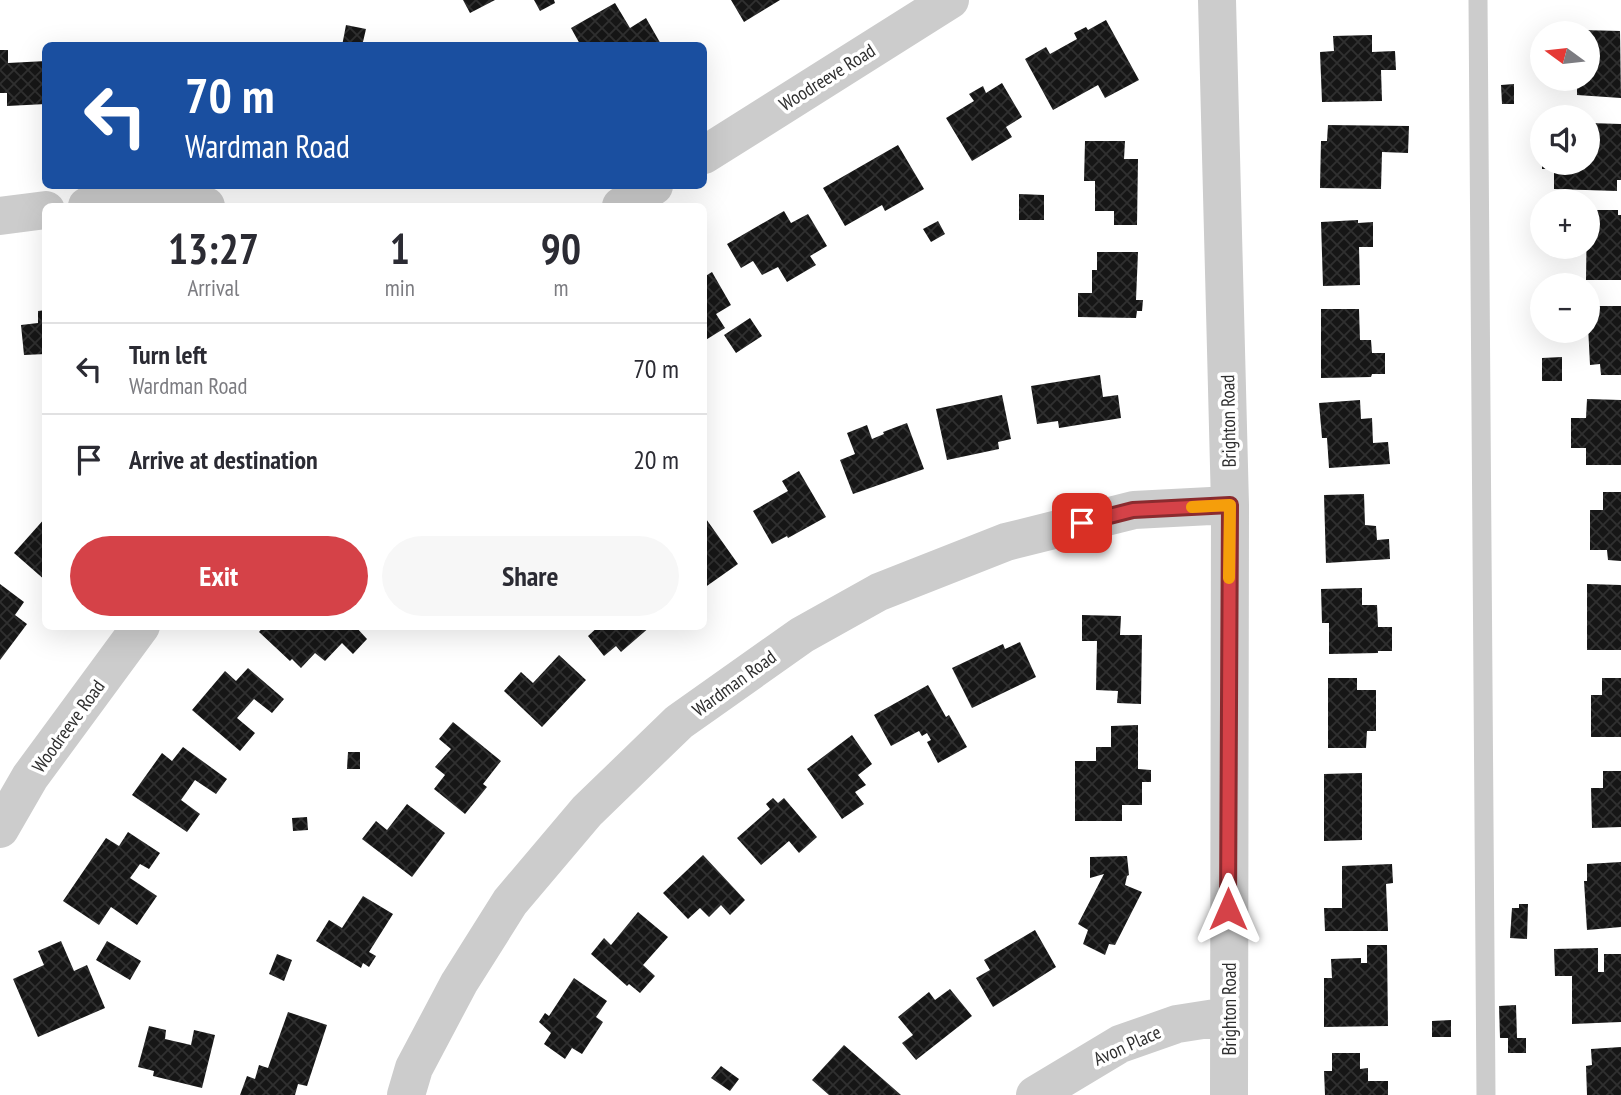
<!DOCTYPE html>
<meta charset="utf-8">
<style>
:root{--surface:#fff;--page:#f7f7f7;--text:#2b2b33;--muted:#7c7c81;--line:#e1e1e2;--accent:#d54248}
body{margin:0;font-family:"PT Sans Narrow",sans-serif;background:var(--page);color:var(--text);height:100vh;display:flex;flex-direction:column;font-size:26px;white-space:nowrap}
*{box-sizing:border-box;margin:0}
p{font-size:23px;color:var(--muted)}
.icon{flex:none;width:38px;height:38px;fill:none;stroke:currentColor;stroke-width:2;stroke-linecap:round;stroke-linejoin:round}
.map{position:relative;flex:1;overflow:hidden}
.details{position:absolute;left:42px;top:203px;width:665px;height:427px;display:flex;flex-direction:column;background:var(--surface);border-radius:10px;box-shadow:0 7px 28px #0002}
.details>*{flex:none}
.hud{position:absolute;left:42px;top:42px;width:665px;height:147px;border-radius:10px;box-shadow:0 7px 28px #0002;background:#1a4fa0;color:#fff;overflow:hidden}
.needle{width:46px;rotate:285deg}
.tools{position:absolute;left:1530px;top:21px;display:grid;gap:14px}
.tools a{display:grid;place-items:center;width:70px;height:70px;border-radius:50%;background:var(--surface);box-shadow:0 7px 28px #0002;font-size:35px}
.pin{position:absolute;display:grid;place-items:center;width:60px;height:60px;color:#fff;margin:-30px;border-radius:14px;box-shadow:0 4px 10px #0006}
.me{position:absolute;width:77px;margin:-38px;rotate:0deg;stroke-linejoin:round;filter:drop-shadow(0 0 5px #0008)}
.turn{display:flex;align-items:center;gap:24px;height:147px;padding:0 28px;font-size:32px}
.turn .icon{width:91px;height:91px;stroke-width:2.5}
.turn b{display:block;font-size:49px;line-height:60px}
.eta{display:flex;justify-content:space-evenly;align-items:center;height:119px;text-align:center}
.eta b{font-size:42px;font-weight:700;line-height:49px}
.primary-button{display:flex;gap:14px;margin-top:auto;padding:14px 28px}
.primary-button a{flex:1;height:80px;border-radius:42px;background:var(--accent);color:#fff;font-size:28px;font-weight:700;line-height:80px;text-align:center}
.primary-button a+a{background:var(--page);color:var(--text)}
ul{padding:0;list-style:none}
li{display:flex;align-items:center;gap:21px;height:91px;padding:0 28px;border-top:2px solid var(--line)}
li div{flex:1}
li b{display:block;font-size:26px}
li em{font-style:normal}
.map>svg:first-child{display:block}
</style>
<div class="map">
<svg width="1621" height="1095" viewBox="0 0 1621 1095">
<defs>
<pattern id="building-cross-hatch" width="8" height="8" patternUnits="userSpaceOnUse" patternTransform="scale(1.75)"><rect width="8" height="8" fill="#161616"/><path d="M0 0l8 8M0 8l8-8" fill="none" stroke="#303030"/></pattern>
</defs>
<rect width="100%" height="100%" fill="#fff"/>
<path fill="url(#building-cross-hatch)" d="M463,0H495L470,13Z
M534,0H554L555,3L540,11Z
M731,0H780L744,22Z
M615,3L630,28L646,18L662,46H581L571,28Z
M1106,20L1139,80L1105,98L1098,85L1053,110L1025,59L1046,47L1050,54L1077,39L1074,33L1086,27L1088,30Z
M346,25L366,29L362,46H342Z
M1581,30L1620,31L1621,98L1577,95V79H1587V33H1581Z
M1372,35V52L1395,51L1396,70H1381L1382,101L1322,102L1320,52L1334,51L1333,36Z
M0,50H8V63L46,61V104L7,106V93H0Z
M1002,83L1022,117L1006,127L1012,137L972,161L946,118L974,101L969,94L983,86L986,93Z
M1514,84V104H1502L1501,85Z
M1589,123L1621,124V180H1617V191L1554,189V169H1542V163H1587Z
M1328,125L1409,126L1408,153L1382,152L1381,189L1320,188L1321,141H1327Z
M1085,141H1125L1124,159H1138L1137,225H1114V211H1095V181H1084Z
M898,145L924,189L885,211L882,205L845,226L823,188Z
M1019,194L1044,195V220H1019Z
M1587,210H1618V215H1621V280H1586Z
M784,211L791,223L808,214L827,246L810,256L816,265L787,282L778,267L762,275L753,261L741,268L727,244Z
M1358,220V223L1373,222V247H1359L1360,285L1323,286L1321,222Z
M938,221L945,234L931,242L923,229Z
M1097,252H1138L1136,300H1143L1142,311H1137L1136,318L1078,317V293H1092V270H1097Z
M712,272L731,305L716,314L725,328L704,341V277Z
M1587,306H1621V375H1601L1600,364L1590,365Z
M1321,309H1359L1360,340H1371L1372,353H1385V374H1372L1371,377L1321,378Z
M46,310V354L24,355L21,325L38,323V311Z
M750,318L762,336L736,353L724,335Z
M1562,357V381H1542V358Z
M1100,375L1103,397L1118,395L1121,418L1059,428L1058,421L1037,424L1031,386Z
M1002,395L1011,439L998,442L999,449L947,460L936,409Z
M1587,399L1621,400V465H1586V448H1571V418H1586Z
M1360,400L1361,419L1372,418L1373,443L1388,442L1390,464L1329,468L1327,438H1322L1319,403Z
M907,423L924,469L853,494L840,460L855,454L847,433L867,425L872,439L884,434L883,432Z
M799,471L826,517L788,538L787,536L772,544L753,511L788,491L782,481Z
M1603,492H1621V561L1608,560L1607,550H1590V510H1603Z
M1364,494L1365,525L1376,526L1377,540L1389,539L1390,559L1326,563L1324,495Z
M704,516L738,564L704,588Z
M46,517V581L14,553Z
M0,584L24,602L15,615L27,624L0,660Z
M1587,584L1621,585V650H1587Z
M1362,588V605H1377L1378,627H1392V651H1378V653L1329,654V623H1322L1321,589Z
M1082,615L1121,616L1120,635H1142L1141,704L1117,703L1118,691L1096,690L1097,641H1082Z
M264,626H355L367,639L353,654L342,643L325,661L315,653L301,668L292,659L290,661L259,632Z
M599,626H651L621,652L616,646L604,656L588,636Z
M1020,642L1036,677L972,708L952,668L1003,644L1005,649Z
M559,655L586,680L542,727L504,691L521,672L533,683Z
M248,668L284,699L272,713L254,699L237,718L255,733L240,751L192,710L225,671L236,681Z
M1328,678H1357V690H1376V731H1367L1366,748H1328Z
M1602,678H1621V737H1591V695H1602Z
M928,685L946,717L949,715L967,747L938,763L927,742L931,740L927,733L922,736L919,731L891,746L874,715Z
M453,722L501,761L483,784L487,787L465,814L434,789L445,775L435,767L451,749L439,739Z
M1138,725V769L1151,770V782H1142V805H1122V821H1075V761H1096V747H1111V726Z
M852,735L872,764L858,775L866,785L855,792L864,804L842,819L807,769Z
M183,747L227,779L216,794L195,780L181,800L200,814L187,832L132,795L162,753L172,761Z
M348,752H360V769H347Z
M1603,771H1621V827L1592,828L1591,788H1603Z
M1362,773V840L1324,841V774Z
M773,798L778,803L784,798L817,837L799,853L789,841L761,865L737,838L770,809L766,804Z
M407,804L445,833L412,877L362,839L376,821L387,830Z
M307,817L308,830L293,831L292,818Z
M128,832L160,853L149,869L140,864L130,878L157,896L137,925L111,907L99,925L63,901L106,838L119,846Z
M703,855L745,900L730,915L721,905L709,917L700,908L688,919L663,893Z
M1127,856L1129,875L1127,876L1125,885L1142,892L1115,945L1109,944L1105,955L1083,944L1088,930L1078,924L1104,874L1090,878V857Z
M1621,862V927L1587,930L1584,881H1587V864Z
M1392,864L1393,883L1386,884L1388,931H1325L1324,908H1342V866Z
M363,896L393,914L369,952L376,956L369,967L363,963L361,968L316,941L329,920L342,928Z
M1519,904H1528L1527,939L1510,938L1512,908H1519Z
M638,912L668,937L643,965L655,976L640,993L629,984L627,986L591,954L604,938L611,945Z
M1035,930L1056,967L993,1007L976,978L990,970L984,960Z
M61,941L74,971L87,965L105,1008L38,1037L13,979L44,965L38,951Z
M107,941L141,961L130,980L96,960Z
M1367,945H1387L1388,1026L1324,1027V978H1332L1331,959L1361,958V963H1367Z
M1598,948V972H1604V954H1621V1022L1572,1024V976H1555L1554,949Z
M277,954L292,960L284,981L269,974Z
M574,978L607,1001L596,1017L603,1022L582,1054L572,1048L565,1059L544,1044L551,1033L539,1022L545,1013L549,1016Z
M950,989L972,1016L916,1060L902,1043L913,1035L898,1017L929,992L935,1000Z
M1516,1005L1517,1038H1526V1053H1508V1038H1500L1499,1006Z
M288,1012L327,1025L307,1086L298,1084L295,1095H240L247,1076L255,1079L259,1065L268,1068Z
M1451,1020V1037H1432V1021Z
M149,1026L166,1030L165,1039L191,1045L194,1030L215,1035L202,1088L153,1076L154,1071L138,1067Z
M844,1045L901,1095H829L812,1080Z
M1621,1047V1095H1587L1586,1066L1592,1065L1591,1049Z
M1332,1053H1360V1069L1368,1068V1081H1388V1095H1325L1324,1071H1332Z
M721,1066L739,1079L730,1091L711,1078Z"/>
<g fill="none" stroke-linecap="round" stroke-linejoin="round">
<path stroke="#ccc" stroke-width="19" d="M1478,0L1486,1095"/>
<path stroke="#ccc" stroke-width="38" d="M1217,0L1230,505L1229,1095
M704,155L950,0
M87,206L189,202L206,206
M621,206L654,186
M0,216L46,210
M0,829L30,777L141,626
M406,1095L414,1068L459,983L510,902L587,811L679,722L802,635L879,592L1006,542L1134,510L1230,505
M1035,1095L1120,1044L1177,1024L1228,1016"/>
</g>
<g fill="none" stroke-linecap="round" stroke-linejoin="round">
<defs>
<path id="route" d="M1082,523L1133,510L1230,505L1228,909"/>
</defs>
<use href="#route" stroke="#8a2b2f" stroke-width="18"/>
<use href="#route" stroke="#d54248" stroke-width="12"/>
<path stroke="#f59e0b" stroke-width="12" d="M1192,507L1230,505L1229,578"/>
</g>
<g text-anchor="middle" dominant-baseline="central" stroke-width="7" stroke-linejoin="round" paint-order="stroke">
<g font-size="19" fill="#2f2f2f" stroke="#fff">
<text transform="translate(827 77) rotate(-32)">Woodreeve Road</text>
<text transform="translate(1228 421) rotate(-91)">Brighton Road</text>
<text transform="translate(734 683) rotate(-36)">Wardman Road</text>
<text transform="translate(68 726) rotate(-54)">Woodreeve Road</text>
<text transform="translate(1229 1009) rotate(-90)">Brighton Road</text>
<text transform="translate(1127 1045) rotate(-24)">Avon Place</text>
</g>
</g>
</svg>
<div class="tools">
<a><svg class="needle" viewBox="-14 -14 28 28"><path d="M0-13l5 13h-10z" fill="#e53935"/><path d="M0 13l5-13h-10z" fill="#7c7c81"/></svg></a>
<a><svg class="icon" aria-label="sound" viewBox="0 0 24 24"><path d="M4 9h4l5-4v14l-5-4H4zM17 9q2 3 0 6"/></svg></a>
<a>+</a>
<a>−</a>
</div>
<div class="pin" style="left:1082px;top:523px;background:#d93025"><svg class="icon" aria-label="arrive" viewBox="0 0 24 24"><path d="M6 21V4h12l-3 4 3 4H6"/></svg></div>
<svg class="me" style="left:1228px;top:909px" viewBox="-20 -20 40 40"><path d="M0-17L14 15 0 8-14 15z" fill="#d54248" stroke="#fff" stroke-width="4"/></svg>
<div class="hud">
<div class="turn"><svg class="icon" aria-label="left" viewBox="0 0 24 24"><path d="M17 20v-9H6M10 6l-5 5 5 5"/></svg><div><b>70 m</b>Wardman Road</div></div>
</div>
<section class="details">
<div class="eta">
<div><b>13:27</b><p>Arrival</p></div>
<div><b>1</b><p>min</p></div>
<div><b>90</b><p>m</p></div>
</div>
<ul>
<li><svg class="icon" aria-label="left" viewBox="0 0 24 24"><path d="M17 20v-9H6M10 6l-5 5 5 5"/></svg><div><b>Turn left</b><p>Wardman Road</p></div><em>70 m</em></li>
<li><svg class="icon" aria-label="arrive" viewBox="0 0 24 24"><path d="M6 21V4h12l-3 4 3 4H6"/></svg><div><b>Arrive at destination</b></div><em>20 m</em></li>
</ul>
<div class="primary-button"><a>Exit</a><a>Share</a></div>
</section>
</div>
